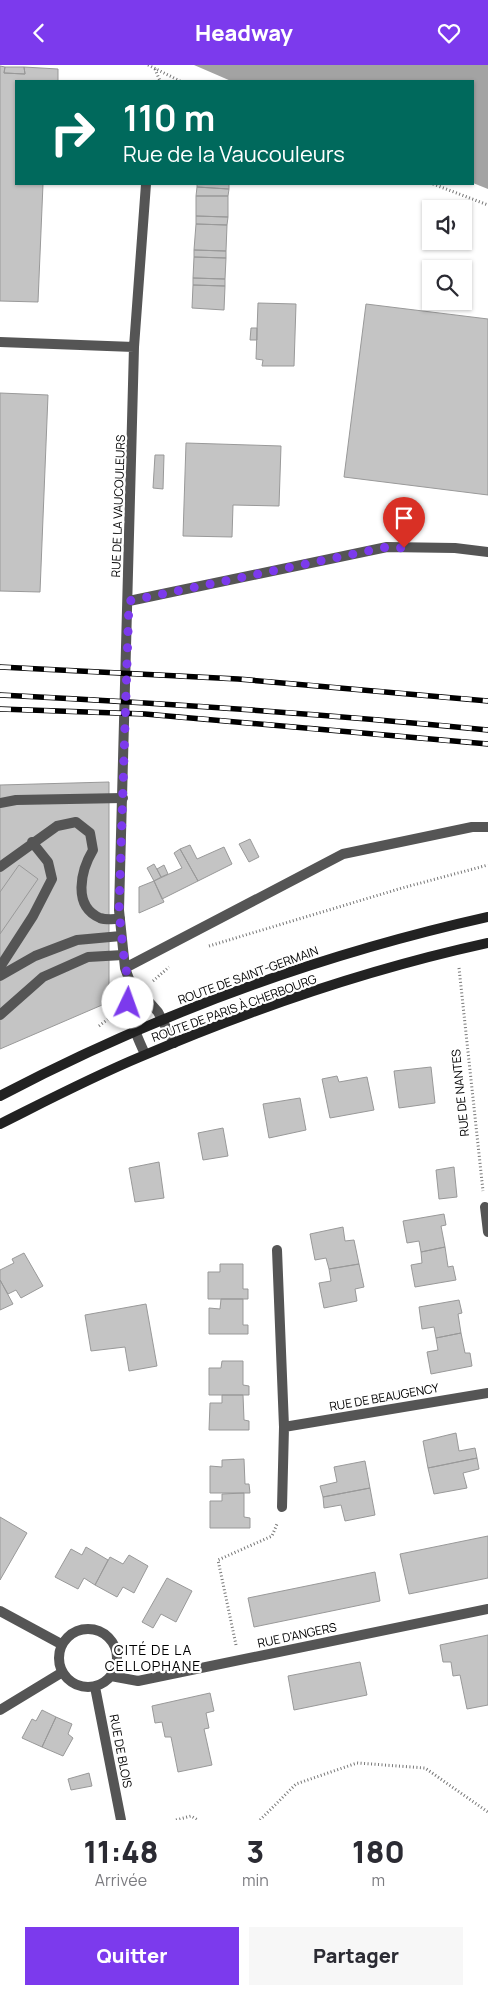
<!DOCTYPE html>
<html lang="fr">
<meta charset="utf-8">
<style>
:root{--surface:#fff;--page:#f7f7f7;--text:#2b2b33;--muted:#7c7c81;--accent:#7c3aed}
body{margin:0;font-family:Manrope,sans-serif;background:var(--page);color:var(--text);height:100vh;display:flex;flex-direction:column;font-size:19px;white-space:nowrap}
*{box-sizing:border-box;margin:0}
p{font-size:16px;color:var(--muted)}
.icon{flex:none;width:28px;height:28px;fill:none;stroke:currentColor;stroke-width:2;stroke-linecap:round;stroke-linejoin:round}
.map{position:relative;height:1755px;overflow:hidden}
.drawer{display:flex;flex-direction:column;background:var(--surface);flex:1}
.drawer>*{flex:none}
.guide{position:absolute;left:15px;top:15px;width:459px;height:105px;border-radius:0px;box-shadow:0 1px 4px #0004;background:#00695c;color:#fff;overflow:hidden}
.tools{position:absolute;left:422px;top:135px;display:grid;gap:10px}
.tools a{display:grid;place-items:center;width:50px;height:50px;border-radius:0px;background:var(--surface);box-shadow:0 1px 4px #0004;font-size:25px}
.pin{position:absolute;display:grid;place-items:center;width:42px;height:42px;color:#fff;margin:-51px -21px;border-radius:50% 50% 50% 0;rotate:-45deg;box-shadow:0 0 5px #0007}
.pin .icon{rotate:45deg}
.me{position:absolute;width:55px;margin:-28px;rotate:3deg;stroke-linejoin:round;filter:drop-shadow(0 0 4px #0008)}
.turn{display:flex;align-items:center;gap:18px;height:105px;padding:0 25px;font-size:22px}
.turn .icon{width:65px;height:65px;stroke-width:2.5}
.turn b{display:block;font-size:35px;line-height:42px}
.eta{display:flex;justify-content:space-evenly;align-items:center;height:85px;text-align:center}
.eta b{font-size:30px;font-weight:800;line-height:35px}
.action{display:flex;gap:10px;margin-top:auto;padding:10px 25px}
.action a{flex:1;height:58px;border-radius:0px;background:var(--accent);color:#fff;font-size:20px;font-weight:800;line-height:58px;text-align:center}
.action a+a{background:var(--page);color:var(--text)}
header{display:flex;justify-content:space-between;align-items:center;height:65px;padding:0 25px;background:var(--accent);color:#fff;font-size:22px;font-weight:800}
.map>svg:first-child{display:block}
</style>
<header><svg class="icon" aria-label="back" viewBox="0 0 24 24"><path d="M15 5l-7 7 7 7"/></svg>Headway<svg class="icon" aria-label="heart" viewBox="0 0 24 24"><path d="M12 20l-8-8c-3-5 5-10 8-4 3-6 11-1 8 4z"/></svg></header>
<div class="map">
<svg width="488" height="1755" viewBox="0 0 488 1755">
<rect width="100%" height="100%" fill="#fff"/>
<path fill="#a3a3a3" d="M194,0H488V124L473,118L472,16H231Z"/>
<path fill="#c4c4c4" stroke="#999" d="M0,1L5,2L4,8L25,9L24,2L58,4V16H16V119H43L38,237L0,236Z
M5,2H24L25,9L4,8Z
M197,119H229V124L197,122Z
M197,122L229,124L228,131H196Z
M196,131H228V152L196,151Z
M196,151L228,152L227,160L196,159Z
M196,159L227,160L226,186L194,185Z
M194,185L226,186V193L194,192Z
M194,192L226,193L225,214L193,213Z
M193,213L225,214V221L193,220Z
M193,220L225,221L224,245L192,243Z
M258,238L296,239L294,301H262L263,295L256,294Z
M366,239L488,254V430L344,412Z
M251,263H257V275H250Z
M0,328L48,330L40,527L0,526Z
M186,378L281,381L279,441L233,440L232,472L183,471Z
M155,390H164L163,424L153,423Z
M109,717V937L0,984V720Z
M250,774L259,792L249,797L239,779Z
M190,780L197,794L224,782L232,799L198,816L180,784Z
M180,784L198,816L162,834L154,816L182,803L174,788Z
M154,799L161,812L154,816L147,803Z
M19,800L38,814L0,869V827Z
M164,800L168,809L161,812L157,804Z
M154,816L164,837L139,848V822Z
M431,1002L435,1038L399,1043L394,1006Z
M337,1011L339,1017L367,1012L374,1045L330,1053L322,1014Z
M300,1033L306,1065L269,1073L263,1039Z
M223,1063L228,1091L203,1095L198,1068Z
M159,1097L164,1133L135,1137L129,1103Z
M454,1102L457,1132L439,1134L436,1105Z
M444,1149L446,1160L441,1161L445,1182L421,1187L419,1176L407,1178L403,1156Z
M343,1162L345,1176L354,1175L359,1199L329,1204L326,1193L315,1195L310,1169Z
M445,1182L448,1202L453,1201L456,1215L415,1222L411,1200L422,1198L421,1187Z
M24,1188L43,1221L21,1233L16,1225L8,1229L0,1215V1205L14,1198L12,1194Z
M220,1199H243V1224H248V1234H208V1207H220Z
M359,1199L364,1222L355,1224L357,1236L324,1243L319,1218L331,1216L329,1204Z
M0,1215L13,1239L0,1245Z
M221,1234H243V1260H248V1269H209V1243L220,1244Z
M459,1235L462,1248L458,1249L461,1268L436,1273L434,1262L422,1264L419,1242Z
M146,1239L157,1301L129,1306L125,1282L91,1286L85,1250Z
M461,1268L465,1288H470L472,1301L431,1309L427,1287L438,1285L436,1273Z
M222,1296H243V1320L249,1321V1330H209V1303H221Z
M222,1330H243L244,1355L249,1356V1365H209L210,1338H222Z
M456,1368L459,1386L475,1383L477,1393L428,1403L423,1376Z
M477,1393L479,1404L463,1408L467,1423L434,1429L428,1403Z
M244,1394L245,1419H249L250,1428H210V1401L222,1402V1395Z
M365,1396L370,1423L323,1432L320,1421L337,1417L334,1402Z
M370,1423L375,1450L345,1456L341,1440L324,1443L323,1432Z
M244,1428V1452L250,1453V1463H210V1436H222V1429Z
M0,1452L27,1468L0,1515Z
M488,1471V1513L409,1529L400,1489Z
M86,1482L108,1495L95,1520L84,1513L78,1524L55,1512L71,1484L82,1490Z
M129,1490L148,1501L134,1528L123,1522L117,1532L95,1520L110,1492L123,1499Z
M375,1507L380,1536L254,1562L248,1533Z
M167,1513L192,1526L176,1557L161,1549L153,1563L142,1557Z
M488,1570V1640L467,1644L460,1610L453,1611L451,1597H443L440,1580Z
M360,1597L367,1630L294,1645L288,1611Z
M210,1628L214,1646L206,1648L209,1663L204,1664L212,1700L178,1707L171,1672H165L162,1657L155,1658L152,1641Z
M42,1645L56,1652L42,1682L22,1673L32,1654L36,1656Z
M56,1652L72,1659L68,1669L73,1673L63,1691L42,1682Z
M89,1708L92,1721L71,1725L68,1714Z"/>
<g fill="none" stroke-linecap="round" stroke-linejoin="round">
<path stroke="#777" stroke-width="3" stroke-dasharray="1 2.5" stroke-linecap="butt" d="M148,0L180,16
M155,4L160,16
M433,119L488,140
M209,881L402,823L488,800
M459,903L483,1126
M153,916L169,902
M99,961L112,951
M236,1580L218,1495L272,1471L277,1459
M176,1755L191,1751L198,1755
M260,1755L296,1719L357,1698L425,1703L488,1747"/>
<path stroke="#555" stroke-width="10" d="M0,738L16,735L123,733
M0,802L57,761L76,757L90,768L93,785C81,805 72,841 100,853C105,855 114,854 120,854
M0,902L33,851L52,814L48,797L32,777
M0,911L35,891L77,875L121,871
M0,950L43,912L88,892L123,890"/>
<path stroke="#555" stroke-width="10" d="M146,119L134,282L119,845L125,903L129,914L158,947L174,978
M0,277L134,282
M129,536L387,482L455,483L488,487
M125,903L343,789L472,762H488
M129,914C127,948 131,959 145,989
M485,1142L488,1167
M277,1185L284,1362L282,1442
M284,1362L488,1328
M0,1546L61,1579
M59 1593a29 29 0 1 1 58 0a29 29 0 1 1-58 0Z
M111,1611L138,1616L488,1544
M95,1622L121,1755
M0,1645L61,1608"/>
<path stroke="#222" stroke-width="10" d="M0,1031C154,950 318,890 488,852
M0,1059C46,1036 92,1012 140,992C252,944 369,904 488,878"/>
<defs>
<path id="rail" d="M0,602L238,614L488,636
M0,630C163,638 326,649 488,665
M0,644L145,649L488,679"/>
</defs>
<use href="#rail" stroke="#000" stroke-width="5.5"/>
<use href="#rail" stroke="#fff" stroke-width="4" stroke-dasharray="11" stroke-linecap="butt"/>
</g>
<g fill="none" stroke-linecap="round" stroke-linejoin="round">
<path stroke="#7c3aed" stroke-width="9" stroke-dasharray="0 16.2" d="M128,938L129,914L125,902L119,846L129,536L387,482L404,483"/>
</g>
<g text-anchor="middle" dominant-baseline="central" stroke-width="4.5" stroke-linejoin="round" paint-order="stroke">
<g font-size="12" fill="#000" stroke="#fff">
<text transform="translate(118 441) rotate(-88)">RUE DE LA VAUCOULEURS</text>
<text transform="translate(248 910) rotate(-20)">ROUTE DE SAINT-GERMAIN</text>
<text transform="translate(234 943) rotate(-20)">ROUTE DE PARIS À CHERBOURG</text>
<text transform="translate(460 1028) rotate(-96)">RUE DE NANTES</text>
<text transform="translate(384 1332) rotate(-10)">RUE DE BEAUGENCY</text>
<text transform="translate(297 1570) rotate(-12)">RUE D'ANGERS</text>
<text transform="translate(121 1686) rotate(79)">RUE DE BLOIS</text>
</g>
<g font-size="14" letter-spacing="1" fill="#000" stroke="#fff">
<text x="153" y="1584">CITÉ DE LA<tspan x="153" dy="16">CELLOPHANE</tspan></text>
</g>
</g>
</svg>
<div class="tools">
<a><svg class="icon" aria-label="sound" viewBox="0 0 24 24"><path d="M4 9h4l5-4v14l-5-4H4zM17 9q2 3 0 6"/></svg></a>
<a><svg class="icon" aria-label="search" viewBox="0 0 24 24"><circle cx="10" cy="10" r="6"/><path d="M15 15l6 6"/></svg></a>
</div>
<div class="pin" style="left:404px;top:483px;background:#d93025"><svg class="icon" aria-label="arrive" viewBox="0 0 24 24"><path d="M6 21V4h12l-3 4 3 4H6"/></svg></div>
<svg class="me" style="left:128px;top:938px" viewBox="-20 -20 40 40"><circle r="19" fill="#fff"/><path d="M0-13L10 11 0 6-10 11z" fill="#7c3aed"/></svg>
<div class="guide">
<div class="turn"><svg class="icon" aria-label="right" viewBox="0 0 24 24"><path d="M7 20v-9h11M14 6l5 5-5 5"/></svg><div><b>110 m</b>Rue de la Vaucouleurs</div></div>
</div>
</div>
<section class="drawer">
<div class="eta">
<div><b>11:48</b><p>Arrivée</p></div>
<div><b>3</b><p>min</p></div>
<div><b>180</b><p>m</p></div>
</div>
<div class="action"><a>Quitter</a><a>Partager</a></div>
</section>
